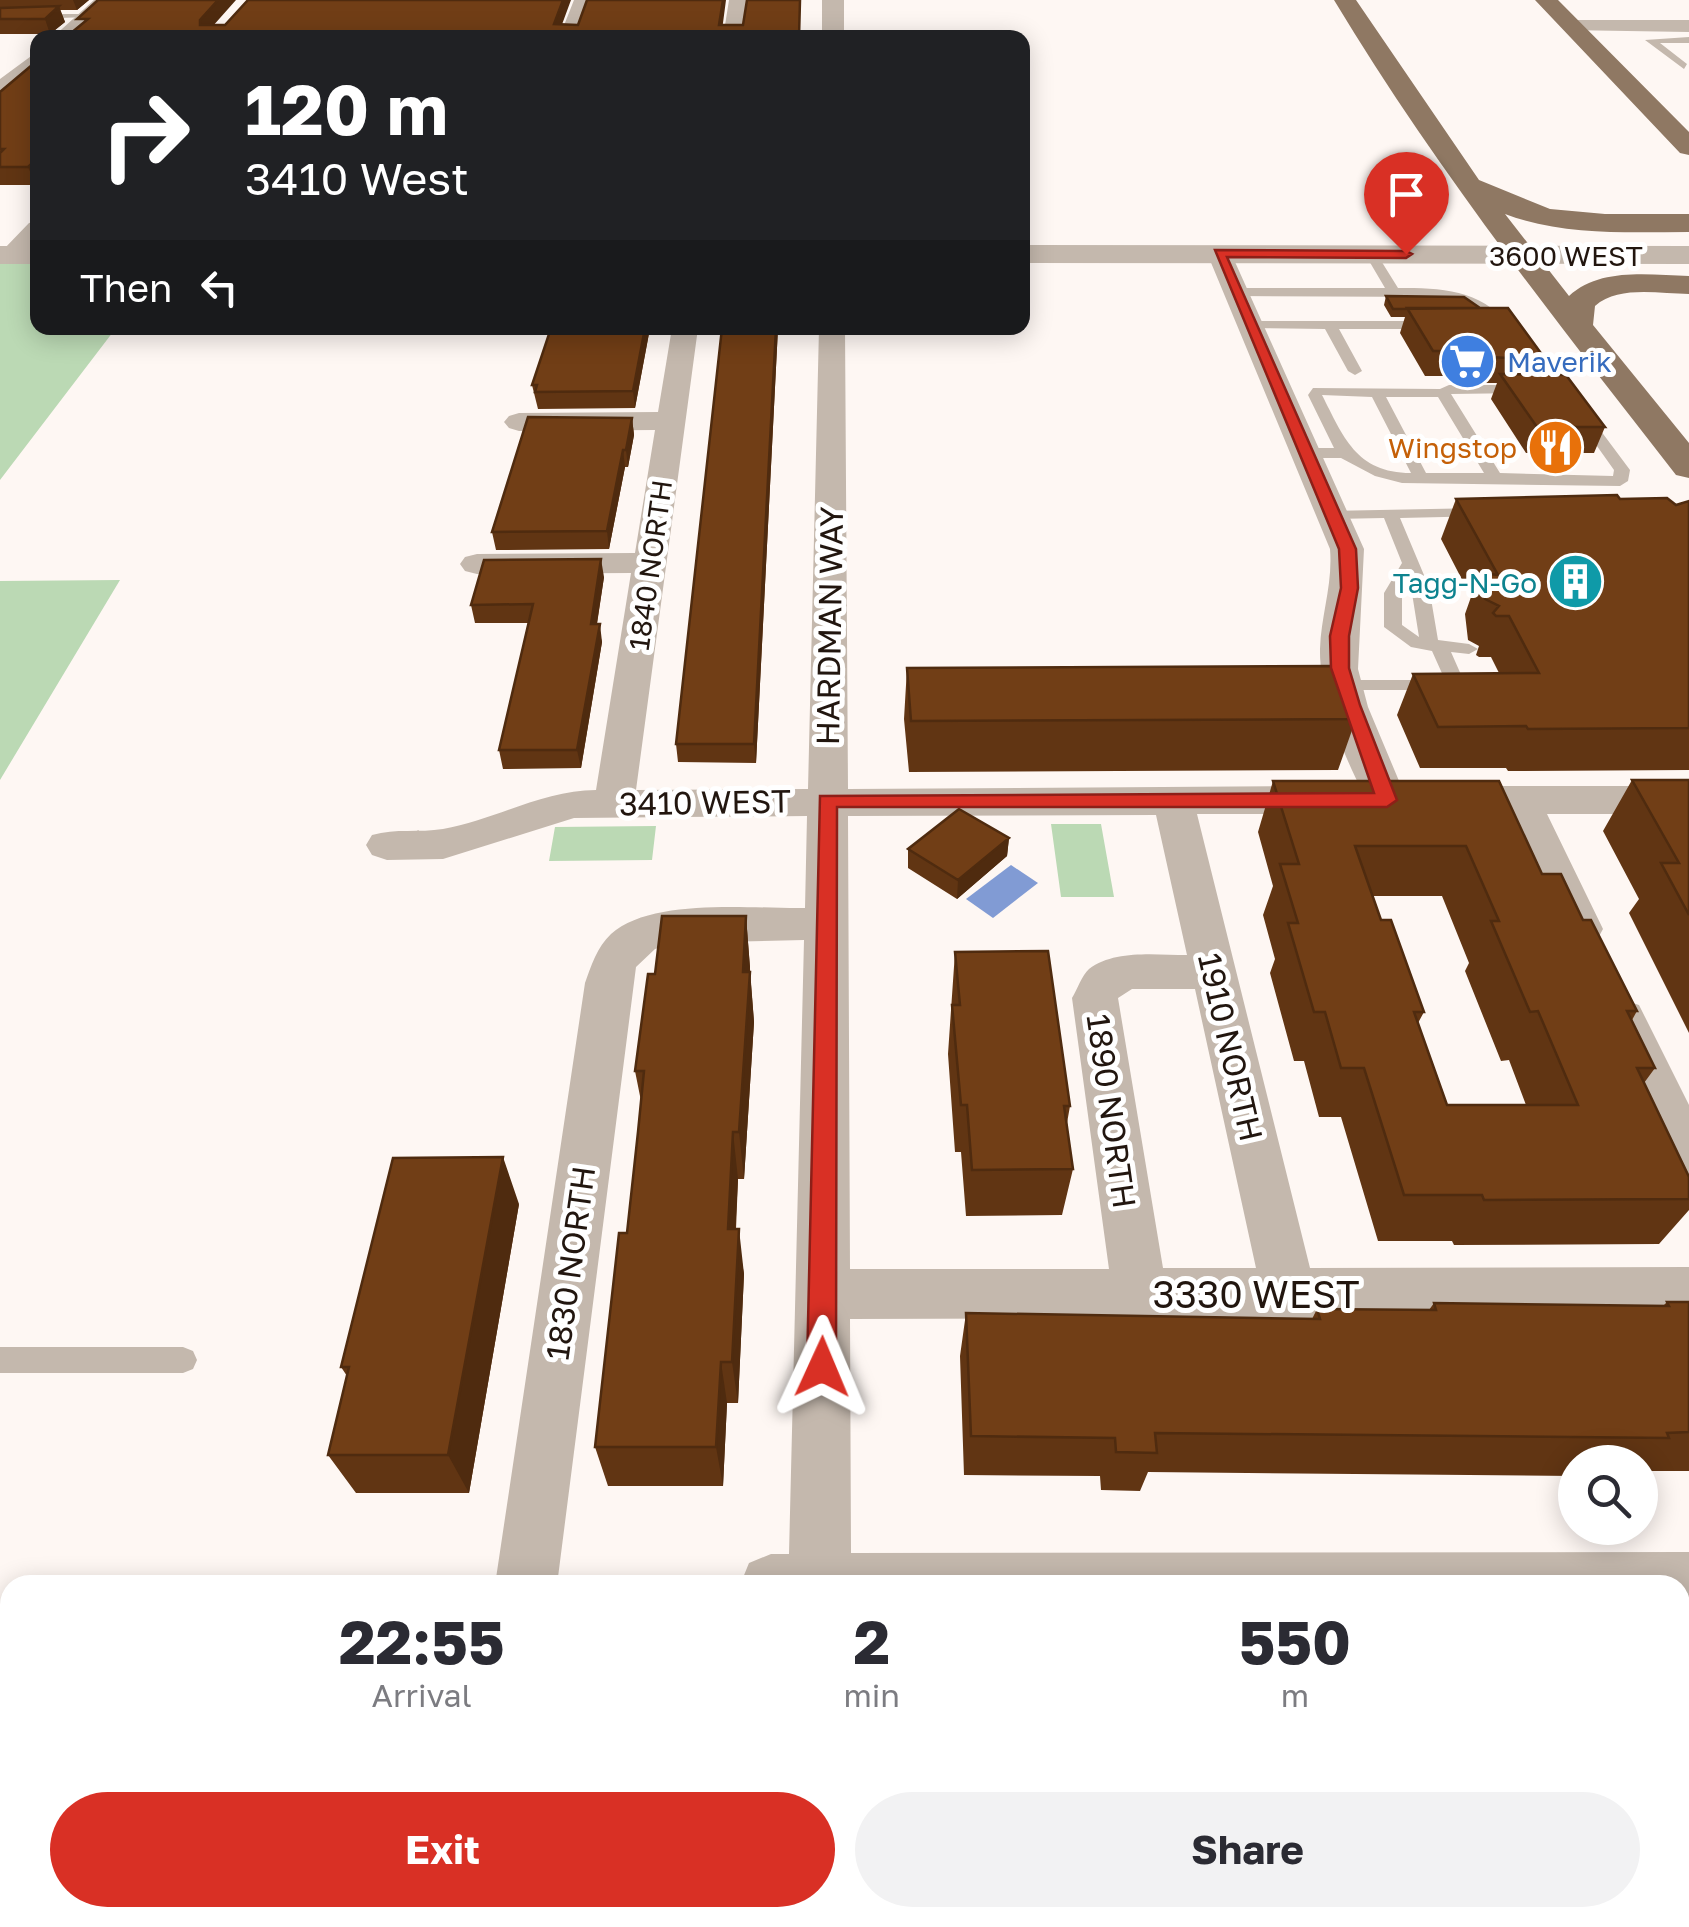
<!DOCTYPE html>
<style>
:root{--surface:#fff;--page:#f2f2f3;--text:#2b2b33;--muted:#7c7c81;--accent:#d93025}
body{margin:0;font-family:"Golos Text",sans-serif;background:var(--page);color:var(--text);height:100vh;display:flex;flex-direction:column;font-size:38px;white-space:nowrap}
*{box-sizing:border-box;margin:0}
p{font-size:32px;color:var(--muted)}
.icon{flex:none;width:55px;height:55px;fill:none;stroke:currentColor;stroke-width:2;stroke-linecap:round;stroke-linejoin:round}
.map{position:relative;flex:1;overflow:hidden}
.panel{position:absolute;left:0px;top:1575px;width:1690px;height:352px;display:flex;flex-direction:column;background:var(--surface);border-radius:30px 30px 0 0;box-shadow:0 5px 25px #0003}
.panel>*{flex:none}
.top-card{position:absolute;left:30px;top:30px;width:1000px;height:305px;border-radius:20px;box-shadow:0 5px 25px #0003;background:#202124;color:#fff;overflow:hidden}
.controls{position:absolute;left:1558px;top:1445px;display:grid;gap:20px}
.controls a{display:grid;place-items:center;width:100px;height:100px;border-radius:50%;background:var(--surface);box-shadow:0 5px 25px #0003;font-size:50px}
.pin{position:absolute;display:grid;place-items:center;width:85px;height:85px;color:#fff;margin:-102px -42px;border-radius:50% 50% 50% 0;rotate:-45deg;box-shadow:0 0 10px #0007}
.pin .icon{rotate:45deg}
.me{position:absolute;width:110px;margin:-55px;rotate:1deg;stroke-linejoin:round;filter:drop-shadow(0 0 8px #0008)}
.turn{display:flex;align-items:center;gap:35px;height:210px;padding:0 50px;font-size:45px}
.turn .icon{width:130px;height:130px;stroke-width:2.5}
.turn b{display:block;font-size:70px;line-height:85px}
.then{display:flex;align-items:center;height:95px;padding:0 50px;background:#0003;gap:20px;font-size:38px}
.eta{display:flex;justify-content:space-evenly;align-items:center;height:170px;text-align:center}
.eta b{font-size:60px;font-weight:700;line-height:70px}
.cta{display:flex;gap:20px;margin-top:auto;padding:20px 50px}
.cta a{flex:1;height:115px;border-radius:60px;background:var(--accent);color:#fff;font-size:40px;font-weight:700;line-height:115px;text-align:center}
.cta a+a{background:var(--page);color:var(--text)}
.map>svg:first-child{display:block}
</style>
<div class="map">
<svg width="1689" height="1927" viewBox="0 0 1689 1927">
<rect width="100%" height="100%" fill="#fef7f3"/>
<path fill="#bbd9b4" d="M0,260H37L38,328H116L0,480Z
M120,580L0,780V581Z
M1051,824H1101L1114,897H1061Z
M656,826L652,860L549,861L555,827Z"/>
<path fill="#819bd4" d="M1011,865L1038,883L993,918L966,899Z"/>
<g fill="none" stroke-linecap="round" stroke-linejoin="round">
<path fill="#c4b8ad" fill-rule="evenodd" d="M0,14H84L89,17L0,20Z
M1689,37V43H1660L1687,64L1684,69L1645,40Z
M1371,250L1375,251L1398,288C1441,288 1480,289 1509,325L1502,329L1489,328L1487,325L1492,322L1476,307L1439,297L1236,296L1230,292L1236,288H1385L1365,254Z
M1251,321H1432L1439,325L1432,329H1339L1362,371L1355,375L1348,371L1325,329L1246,328V322Z
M1449,385H1524L1531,389L1524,393L1451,394L1500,473L1613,476L1614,470L1577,418L1584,414L1589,415L1630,470L1628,481L1620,486L1402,483L1375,476L1341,458H1307L1299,453L1307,448H1334L1308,395L1313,388L1440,389ZM1322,395L1372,397L1411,473C1356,473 1343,436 1322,395ZM1386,397H1438L1484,473H1426Z
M1482,508L1490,513L1488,516L1400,518L1429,587L1438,640L1469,644L1478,649L1469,654L1451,652L1466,686L1464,690H1337V682L1344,680H1445L1432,651L1411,647L1384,627V593L1402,563L1384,518L1334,519L1328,517V511ZM1409,580L1411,587L1419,637L1402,625V593Z
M0,1347H183L193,1351L197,1360L193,1369L183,1373H0Z"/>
<path fill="#c4b8ad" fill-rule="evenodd" d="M94,0H114L73,38H52Z
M574,0H592L578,38H559Z
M729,0H747L741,38H723Z
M1571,20H1689V32L1565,30V22Z
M38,51V67L0,95V79Z
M38,221V243L21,260H3L0,254L3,250L29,223Z
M1219,246L1231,253L1364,549L1358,669L1368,707L1407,800L1401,810L1387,814L1373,810C1348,770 1319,696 1320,649C1321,615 1333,584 1330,549L1207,253Z
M672,328H698L636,790L808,789L819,328H845L848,789L1327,786L1341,790L1347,800L1341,810L1327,814H1197L1310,1268L1689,1267V1317L850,1319L851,1553L1689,1552V1614H1680V1585H740L749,1563L771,1554H789L804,940L675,943L655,949L636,967L557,1585H495L585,983C591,966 597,947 611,934C652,897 752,909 805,908L807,816L574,818L443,859L387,860L372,855L366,845L372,835C396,828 419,833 443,829C495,820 543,790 596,790L631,573L477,574L465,571L460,564L465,557L477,554L635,553L655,430L519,431L509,428L504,422L509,416L519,413L658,412ZM1156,815L1187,955C1157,955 1115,949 1089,969C1082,975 1077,990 1072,998L1109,1269H850L848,816ZM1132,989H1195L1256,1268H1163L1118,998Z
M1446,786H1689V814H1547L1603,929L1597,940L1581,945L1565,940L1506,814H1446L1432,810L1426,800L1432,790Z
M1623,1000L1639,1005L1689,1105V1178L1671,1172L1600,1018L1607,1005Z
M1680,1622L1689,1625V1711L1680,1707Z"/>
<path fill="#c4b8ad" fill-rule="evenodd" d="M822,0H844V38H822Z
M1022,245L1689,246V264L1022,263Z
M0,246H38V264H0Z"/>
<path fill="#8f7863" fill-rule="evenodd" d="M1334,0H1356L1479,180L1550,209L1605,214H1689V232C1628,232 1563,236 1505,214L1569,296C1600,267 1650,275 1689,276V294C1659,294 1619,285 1595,306L1593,325L1689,443V478L1676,475C1556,321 1435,168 1334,0Z
M1535,0H1558L1689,132V155L1680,153Z"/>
</g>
<path fill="#613513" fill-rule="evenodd" d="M0,0H89L77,10H60L65,22L50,34H0Z
M0,92L36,185H0Z
M1386,296L1546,360L1540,375L1605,427L1594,453H1526L1491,399L1497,383H1481L1476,376H1425L1400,333L1405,317H1391L1384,305Z
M551,328H650L635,408L538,409L532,385Z
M722,328H778L756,763L678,762L676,744Z
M632,418L634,435L628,467H625L609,549L496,550L492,532Z
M1456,499H1620L1676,505L1689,501V770L1508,771L1506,768H1420L1397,715L1413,674L1499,673L1491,657H1479L1476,655L1479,646L1468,640L1465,614L1471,597L1441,539Z
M604,577L597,624L602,642L581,768L503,769L499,750L528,623H475L471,605Z
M907,668L1356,719L1338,770L909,772L904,719Z
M1632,780H1689V1033L1629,913L1639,899L1603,831Z
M1273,781H1499L1542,874L1583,920L1637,1011L1632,1020L1655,1068L1644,1083L1689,1177V1210L1659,1244L1454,1245L1452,1241H1378L1341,1117H1319L1304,1061H1294L1270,973L1275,959L1263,915L1273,886L1258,832ZM1373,896H1442L1469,963L1465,971L1501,1061L1509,1060L1526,1105H1447L1418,1023L1424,1012L1381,920Z
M1009,838L1007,856L957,899L908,868V849Z
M746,916L754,1022L744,1179H738L736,1229L744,1274L738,1403H727L723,1486H608L595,1447L627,1233L641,1101L635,1071L655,974Z
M955,952L1070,1106L1067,1123L1073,1169L1062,1215L966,1216L961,1152H955L948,1054Z
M519,1204L469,1493H356L328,1455L347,1376L341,1367Z
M1667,1302H1689V1471H1640V1462H1575V1476L1148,1472L1140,1491L1101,1490L1100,1476L964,1475L960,1356L966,1313L1312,1319L1317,1309L1429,1310L1434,1303L1663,1306Z"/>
<path fill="#4f2b0f" d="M73,0H89L77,10Z
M218,0H236L204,36L200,25V20Z
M563,0H571L557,38L554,24Z
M723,0H726L721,38L719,25Z
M59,6L65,22L50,34L45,19Z
M38,158V183L36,185L28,167Z
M645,328H650L635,408L633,391Z
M776,328H778L756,763L754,744Z
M632,418L634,435L628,467L626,450Z
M623,450L625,467L609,549L607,531Z
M601,559L604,577L594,642L591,624Z
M600,624L602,642L581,768L577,750Z
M1009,838L1007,856L957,899L958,880Z
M746,916L750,967L748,1008L750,972L754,1022L744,1179L739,1132L743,972Z
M733,1132L738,1179L733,1274L728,1229Z
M503,1157L519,1204L469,1493L448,1455Z
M739,1229L744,1274L738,1403L732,1362Z
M721,1362L727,1403L723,1486L716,1447Z"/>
<path fill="#713e16" stroke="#4f2b0f" stroke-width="2.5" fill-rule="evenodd" d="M98,0H218L200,20V25H225L248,0H563L554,24L578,25L587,0H723L719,25H743L747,0H800L799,38H65L88,19H77Z
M59,6L45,19H0V8Z
M38,60V158L28,167H0V153L4,149H0V92Z
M1386,296L1464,297L1480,308L1393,309Z
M1407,308H1508L1546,360L1490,357L1485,351H1433Z
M551,328H645L633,391L535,392L537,385H532Z
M722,328H776L754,744H676Z
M1500,374L1566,375L1605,427H1537Z
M528,417L632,418L626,450H623L607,531L492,532Z
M1617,495L1620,499L1667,498L1676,505L1689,501V728L1528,729L1526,726L1438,727L1413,674L1539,673L1509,616H1496L1493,613L1499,606L1485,599L1481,573L1498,575L1456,499Z
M601,559L591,624H600L577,750H499L533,604L471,605L484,560Z
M1335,666L1356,719L911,721L907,668Z
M1632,780H1689V915L1661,863H1679Z
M1273,781H1499L1542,874H1561L1583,920H1591L1637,1011H1627L1655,1068H1637L1689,1177V1199L1484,1200L1482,1195H1404L1364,1068H1341L1325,1012H1314L1288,923H1298L1280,864H1299ZM1355,846H1466L1499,921H1491L1530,1012L1538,1011L1578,1105H1447L1414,1012H1424L1391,920H1381Z
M959,809L1009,838L958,880L908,849Z
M662,916H746L743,972H750L739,1132H733L728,1229H739L732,1362H721L716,1447H595L619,1233H627L638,1132L644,1071H635L648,974H655Z
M1048,951L1070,1106H1064L1073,1169L972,1170L967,1105H961L952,1005H960L955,952Z
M503,1157L448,1455H328L349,1367H341L393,1158Z
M1667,1302H1689V1432L1667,1433L1669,1438L1155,1433L1157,1453L1116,1452L1115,1438L971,1436L966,1313L1320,1319L1317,1309L1436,1310L1434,1303L1669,1306Z"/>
<path fill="#d93025" stroke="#8d1f18" stroke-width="2.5" d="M1215,250L1406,251L1412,254L1406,258L1227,257L1356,549L1358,588L1349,636V668L1360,705L1397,800L1387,807H837L836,1367L832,1376L822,1380L812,1376L807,1367L820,796L1374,793L1331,668L1330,636L1341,588L1339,549Z"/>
<defs>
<symbol id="supermarket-disc" viewBox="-11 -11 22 22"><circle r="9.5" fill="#3f7fe0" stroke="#fff"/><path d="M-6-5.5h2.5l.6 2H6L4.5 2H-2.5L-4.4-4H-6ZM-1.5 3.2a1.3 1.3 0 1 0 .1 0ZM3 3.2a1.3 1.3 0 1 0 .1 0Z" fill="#fff"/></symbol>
<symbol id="restaurant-disc" viewBox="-11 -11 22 22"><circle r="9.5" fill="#e8710a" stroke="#fff"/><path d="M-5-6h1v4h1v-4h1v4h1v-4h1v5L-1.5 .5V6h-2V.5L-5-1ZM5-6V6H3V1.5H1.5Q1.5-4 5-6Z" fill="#fff"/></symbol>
<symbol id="building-disc" viewBox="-11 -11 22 22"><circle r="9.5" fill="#0f9aa8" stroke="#fff"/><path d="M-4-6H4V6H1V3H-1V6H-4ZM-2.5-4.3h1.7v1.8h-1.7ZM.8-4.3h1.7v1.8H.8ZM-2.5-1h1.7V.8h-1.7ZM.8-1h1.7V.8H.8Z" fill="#fff"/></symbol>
</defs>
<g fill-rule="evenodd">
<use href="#supermarket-disc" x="1436" y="330" width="63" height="63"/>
<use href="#restaurant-disc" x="1524" y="416" width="63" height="63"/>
<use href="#building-disc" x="1544" y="550" width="63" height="63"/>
</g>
<g text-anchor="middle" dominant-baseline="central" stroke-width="10" stroke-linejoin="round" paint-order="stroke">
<g font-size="28" fill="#22160f" stroke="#fff">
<text x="1566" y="255">3600 WEST</text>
<text transform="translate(650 565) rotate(-82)">1840 NORTH</text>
</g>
<g font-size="28" fill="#366cbe" stroke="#fff" text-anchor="start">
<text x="1507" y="361">Maverik</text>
</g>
<g font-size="28" fill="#c56008" stroke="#fff" text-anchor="end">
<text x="1517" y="447">Wingstop</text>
</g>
<g font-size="28" fill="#0d838f" stroke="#fff" text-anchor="end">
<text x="1537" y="582">Tagg-N-Go</text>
</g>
<g font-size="32" fill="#22160f" stroke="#fff">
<text transform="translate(829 626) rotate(-89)">HARDMAN WAY</text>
<text transform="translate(705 802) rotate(-1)">3410 WEST</text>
<text transform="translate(1231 1047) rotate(77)">1910 NORTH</text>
<text transform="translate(1112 1111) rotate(82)">1890 NORTH</text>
<text transform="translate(570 1263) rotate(-82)">1830 NORTH</text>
</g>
<g font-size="38" fill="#22160f" stroke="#fff">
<text x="1256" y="1293">3330 WEST</text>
</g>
</g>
</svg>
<div class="controls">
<a><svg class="icon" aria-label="search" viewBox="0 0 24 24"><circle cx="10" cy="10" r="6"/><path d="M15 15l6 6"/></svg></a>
</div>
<div class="pin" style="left:1406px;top:254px;background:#d93025"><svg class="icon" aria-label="arrive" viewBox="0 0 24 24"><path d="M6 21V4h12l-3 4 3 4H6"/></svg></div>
<svg class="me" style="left:822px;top:1367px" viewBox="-20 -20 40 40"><path d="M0-17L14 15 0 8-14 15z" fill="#d93025" stroke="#fff" stroke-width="4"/></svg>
<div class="top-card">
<div class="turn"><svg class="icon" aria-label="right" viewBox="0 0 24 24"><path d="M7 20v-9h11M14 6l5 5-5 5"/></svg><div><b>120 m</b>3410 West</div></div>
<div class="then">Then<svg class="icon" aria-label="left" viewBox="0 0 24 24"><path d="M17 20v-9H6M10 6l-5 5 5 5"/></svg></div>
</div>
<section class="panel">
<div class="eta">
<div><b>22:55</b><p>Arrival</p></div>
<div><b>2</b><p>min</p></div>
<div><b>550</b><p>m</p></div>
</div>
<div class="cta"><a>Exit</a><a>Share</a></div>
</section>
</div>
